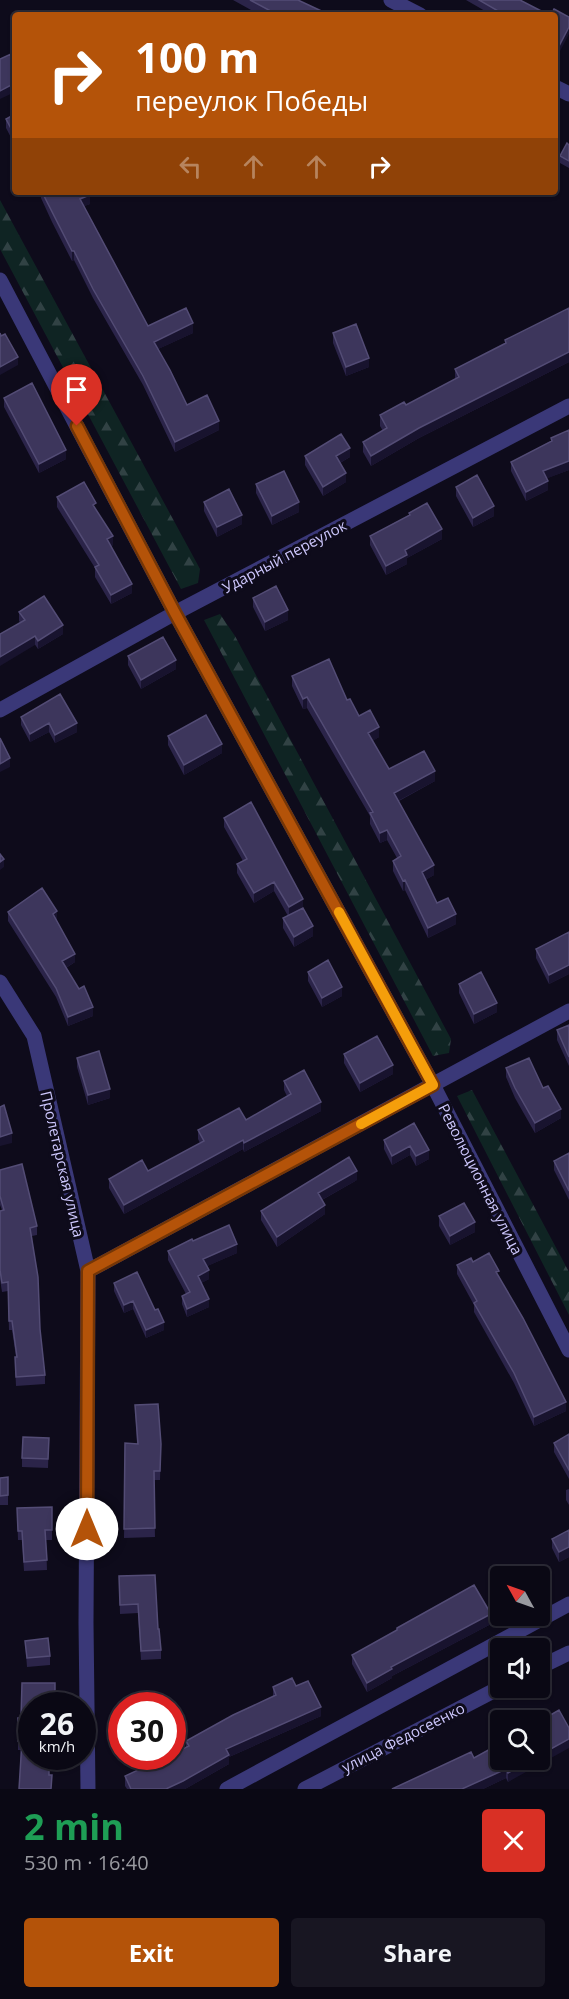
<!DOCTYPE html>
<meta charset="utf-8">
<style>
:root{--surface:#0a0814;--page:#181622;--text:#f1f3f6;--muted:#999aa0;--line:#2a2934;--accent:#b45309}
body{margin:0;font-family:"Open Sans",sans-serif;background:var(--page);color:var(--text);height:100vh;display:flex;flex-direction:column;font-size:22px;white-space:nowrap}
*{box-sizing:border-box;margin:0}
p{font-size:20px;color:var(--muted)}
.icon{flex:none;width:33px;height:33px;fill:none;stroke:currentColor;stroke-width:2;stroke-linecap:round;stroke-linejoin:round}
.map{position:relative;height:1789px;overflow:hidden}
.side{display:flex;flex-direction:column;background:var(--surface);flex:1}
.side>*{flex:none}
.top-card{position:absolute;left:12px;top:12px;width:546px;height:183px;border-radius:6px;box-shadow:0 2px 4px #0004,0 0 0 2px var(--line);background:#b45309;color:#fff;overflow:hidden}
.needle{width:39px;rotate:310deg}
.tools{position:absolute;left:490px;top:1566px;display:grid;gap:12px}
.tools a{display:grid;place-items:center;width:60px;height:60px;border-radius:6px;background:var(--surface);box-shadow:0 2px 4px #0004,0 0 0 2px var(--line);font-size:30px}
.speed{position:absolute;left:18px;top:1692px;display:flex;gap:12px;font-size:30px;font-weight:700;text-align:center}
.speed>*{display:grid;place-content:center;width:78px;height:78px;border-radius:50%;background:var(--surface);box-shadow:0 2px 4px #0004,0 0 0 2px var(--line);line-height:1}
.speed small{font-size:15px;font-weight:400}
.speed .limit{border:9px solid #d22;background:#fff;color:#111}
.pin{position:absolute;display:grid;place-items:center;width:51px;height:51px;color:#fff;margin:-62px -26px;border-radius:50% 50% 50% 0;rotate:-45deg;box-shadow:0 0 6px #0007}
.pin .icon{rotate:45deg}
.me{position:absolute;width:66px;margin:-33px;rotate:0deg;stroke-linejoin:round;filter:drop-shadow(0 0 4px #0008)}
.turn{display:flex;align-items:center;gap:21px;height:126px;padding:0 24px;font-size:27px}
.turn .icon{width:78px;height:78px;stroke-width:2.5}
.turn b{display:block;font-size:42px;line-height:51px}
.lanes{display:flex;align-items:center;height:57px;padding:0 24px;background:#0003;justify-content:center;gap:30px;direction:ltr}
.lanes .off{opacity:.35}
.round{display:grid;place-items:center;flex:none;width:63px;height:63px;border-radius:6px;background:var(--page)}
.headline{display:flex;align-items:center;justify-content:space-between;height:102px;padding:0 24px}
h1{font-size:36px;font-weight:700;line-height:45px;color:#1e9e55}
.cta{display:flex;gap:12px;margin-top:auto;padding:12px 24px}
.cta a{flex:1;height:69px;border-radius:6px;background:var(--accent);color:#fff;font-size:24px;font-weight:700;line-height:69px;text-align:center}
.cta a+a{background:var(--page);color:var(--text)}
.map>svg:first-child{display:block}
</style>
<div class="map">
<svg width="569" height="1789" viewBox="0 0 569 1789">
<defs>
<pattern id="forest-firs" width="22" height="20" patternUnits="userSpaceOnUse" patternTransform="scale(1.5)"><rect width="22" height="20" fill="#0f2423"/><path d="M5 1l3.5 6h-7zM16 11l3.5 6h-7z" fill="#314244"/></pattern>
</defs>
<rect width="100%" height="100%" fill="#0e0b1b"/>
<path fill="url(#forest-firs)" d="M0,200L200,569L198,583L181,589L0,249Z
M220,614L235,636L451,1039L449,1053L433,1056L204,620Z
M472,1090L569,1272V1315L457,1096Z"/>
<g fill="none" stroke-linecap="round" stroke-linejoin="round">
<path stroke="#3a3878" stroke-width="15" d="M391,0L420,15
M555,87L569,94
M0,280L175,613L433,1085L569,1350
M0,710L175,613L569,406
M0,982L34,1036L88,1271L86,1623L88,1789
M88,1271L569,1011
M540,1667L569,1653
M227,1789L569,1604
M305,1789L501,1687"/>
</g>
<path fill="#2b2449" d="M233,0H298L330,15H260Z
M466,0H520L549,15H492Z
M555,15L569,17L559,53L555,51Z
M15,114V145L6,128V119Z
M569,145V168L560,163V156Z
M41,192H88L90,204L84,206L148,326L193,333L158,349L187,405L219,430L175,452L143,385L93,298L74,260L72,261L52,222L41,198Z
M569,308V362L419,438L371,466L363,452V442L383,431L380,426V415L406,405L455,379V369L505,344V340Z
M333,333L369,367L346,376L333,343Z
M4,398L66,459L39,473L4,407Z
M551,438L569,470L547,478L548,490L526,501L511,471V462L551,441Z
M305,456L350,457L340,463L346,482L323,496L305,465Z
M256,484L299,512L272,525L256,493Z
M456,487L494,516L473,527L456,496Z
M57,497L96,511L113,545L111,546L132,593L111,604L95,577V568L57,507Z
M204,502L242,524L217,537L204,511Z
M409,513L442,539L407,558V564L386,575L370,545V536L409,515Z
M253,598L288,620L265,631L253,607Z
M19,612L63,634L38,649L19,621Z
M128,656L176,669L141,689L128,665Z
M292,676L347,700L359,716L379,737L372,741L389,769L435,781L399,801L434,875L425,880L437,903L456,924L428,938L405,890L403,891L393,871V861L397,858L387,840L380,843L370,824V816L307,708L303,709L292,686Z
M21,717L77,732L55,743L49,732L30,742L21,725Z
M168,736L222,753L184,775L168,745Z
M224,818L303,908L313,936L294,947L283,928V918L288,916L274,891L254,903L237,873V864L243,861L224,827Z
M8,912L57,920L56,921L75,962L66,968L93,1016L68,1026L56,997L8,921Z
M569,932V974L549,984L536,958V949Z
M308,972L342,996L322,1007L308,981Z
M459,984L497,1012L474,1024L459,993Z
M569,1025V1066L557,1040V1030Z
M344,1054L393,1074L360,1092L344,1063Z
M77,1058L110,1098L88,1105L77,1067Z
M506,1068L543,1088L561,1118L535,1133L515,1098L506,1077Z
M284,1081L321,1111L244,1152L243,1149L124,1214L109,1188V1179L148,1171L200,1143L198,1139V1130L246,1120L287,1096L284,1090Z
M414,1123L429,1159L416,1166L410,1155L392,1165L384,1149V1140Z
M569,1153V1200L554,1170V1161Z
M0,1170L37,1226V1235L32,1236L40,1329L45,1375V1384L16,1386L15,1366V1357H16L12,1330H9L8,1291L2,1292L0,1279V1211L2,1210L0,1205Z
M357,1180L322,1200L325,1214L277,1247L261,1220V1211Z
M439,1216L475,1232L450,1245L439,1226Z
M193,1241L237,1253L207,1266L209,1279L201,1283L209,1307L187,1317L182,1304V1296L186,1294L168,1260V1251Z
M473,1262L499,1276L566,1411L534,1426L514,1383L474,1312V1305L457,1274V1265Z
M114,1283L164,1330L146,1338L133,1309L124,1313L114,1291Z
M135,1405L161,1444L160,1480H154L155,1537L124,1538L125,1443L137,1444Z
M569,1434V1479L554,1452V1443Z
M49,1438L48,1468L22,1467V1458Z
M8,1477V1505H0V1478Z
M569,1489V1505L566,1500V1490Z
M52,1507V1540H46L47,1570L24,1571L22,1540H18L17,1508Z
M569,1530V1557L559,1562L552,1548V1539Z
M119,1576L158,1629L161,1650V1659L141,1660L138,1613L120,1614Z
M491,1624L392,1676V1678L367,1692L352,1664V1655L397,1630V1628Z
M25,1641L50,1656V1665L27,1667Z
M296,1686L321,1716L229,1757V1764L185,1789H127L125,1786V1776L186,1748V1741L273,1697V1687Z
M32,1706L49,1775H52L51,1789H19L21,1750H18V1718H21Z
M474,1758L540,1760L508,1782L506,1778L483,1789H392Z"/>
<path fill="#18132e" d="M569,27V34L559,53V46Z
M15,83V92L0,99V91Z
M90,195V204L80,208V199Z
M72,251H74V260L72,261Z
M193,323V333L154,351V342Z
M569,352V362L419,438L371,466V456L419,428Z
M18,357V365L0,375V367Z
M369,358V367L346,376V367Z
M219,421V430L175,452V442Z
M350,448V457L336,465V456Z
M66,450V459L39,473V464Z
M569,461V470L543,480V471Z
M346,473V482L323,496V487Z
M548,481V490L526,501V492Z
M299,502V512L272,525V516Z
M494,506V516L473,527V518Z
M242,515V524L217,537V527Z
M442,529V539L407,558V564L386,575V566L405,550Z
M113,536V545L107,549V539Z
M132,584V593L111,604V595Z
M288,610V620L265,631V622Z
M63,625V634L38,649V641Z
M35,636V645L0,666V657Z
M176,660V669L141,689V680Z
M307,697V708L303,709V699Z
M49,723V732L30,742V734Z
M77,723V732L55,743V735Z
M379,727V737L368,744V733Z
M222,744V753L184,775V765Z
M10,758V767L0,772V764Z
M435,771V781L394,803V793Z
M387,830V840L380,843V833Z
M4,859V867L0,870V862Z
M434,865V875L422,882V872Z
M405,880V890L403,891V881Z
M274,882V891L254,903V893Z
M303,899V908L289,916V907Z
M57,911V920L53,923V914Z
M456,914V924L428,938V928Z
M313,926V936L294,947V937Z
M75,954V962L62,970V961Z
M569,965V974L549,984V975Z
M342,987V996L322,1007V998Z
M497,1003V1012L474,1024V1014Z
M93,1007V1016L68,1026V1017Z
M393,1065V1074L360,1092V1083Z
M110,1089V1098L88,1105V1095Z
M321,1102V1111L244,1152V1143Z
M561,1109V1118L535,1133V1123Z
M12,1133V1143L0,1146V1137Z
M243,1140V1149L124,1214V1205Z
M410,1146V1155L392,1165V1156Z
M429,1150V1159L416,1166V1156Z
M357,1171V1180L318,1202V1193Z
M325,1205V1214L277,1247V1237Z
M475,1222V1232L450,1245V1236Z
M237,1244V1253L203,1268V1259Z
M209,1270V1279L198,1285V1276Z
M209,1299V1307L187,1317V1309Z
M133,1301V1309L124,1313V1305Z
M164,1322V1330L146,1338V1330Z
M566,1402V1411L534,1426V1417Z
M569,1547V1557L559,1562V1552Z
M491,1614V1624L392,1676V1678L367,1692V1683L391,1667Z
M321,1707V1716L229,1757V1764L185,1789H166L226,1749Z
M569,1739V1748L508,1782V1773L532,1760H540V1755Z
M506,1769V1778L483,1789H462Z"/>
<path fill="#3d365c" stroke="#534c75" stroke-width="1.5" d="M250,0H298L330,15H278Z
M479,0H520L549,15H505Z
M554,9L569,17V27L559,46L555,43V15H551Z
M11,54L15,63V83L0,91V59Z
M15,114V136L6,119Z
M567,143L569,145V161L560,156Z
M42,192H88L90,195L80,199L148,326L186,308L193,323L154,342L170,370L187,405L207,395L219,421L175,442L143,376L93,289L74,251H72Z
M569,308V352L419,428L371,456L363,442L387,428L380,415L404,402L406,405L459,377L455,369L506,343L505,340Z
M356,324L369,358L346,367L333,333Z
M0,333L1,336L5,334L18,357L0,367Z
M32,383L66,450L39,464L4,398Z
M569,430V461L543,471L548,481L526,492L511,462L552,441L551,438Z
M341,434L350,448L336,456L346,473L323,487L305,456Z
M284,471L299,502L272,516L256,484Z
M477,475L494,506L473,518L456,487Z
M84,482L96,503L93,505L113,536L107,539L132,584L111,595L95,567L99,565L57,497Z
M229,489L242,515L217,527L204,502Z
M427,503L442,529L405,550L407,555L386,566L370,536L410,515L409,513Z
M276,586L288,610L265,622L253,598Z
M44,596L63,625L38,641L35,636L0,657V634L25,620L19,612Z
M163,637L176,660L141,680L128,656Z
M329,659L347,700L350,699L359,716L370,710L379,727L368,733L389,769L424,751L435,771L394,793L434,865L422,872L437,903L448,898L456,914L428,928L405,880L403,881L393,861L401,856L387,830L380,833L370,813L373,812L307,697L303,699L292,676Z
M60,694L77,723L55,735L49,723L30,734L21,717Z
M206,715L222,744L184,765L168,736Z
M0,738L10,758L0,764Z
M251,802L303,899L289,907L274,882L254,893L237,864L247,859L224,818Z
M0,854L4,859L0,862Z
M42,888L57,911L53,914L75,954L62,961L79,989L84,986L93,1007L68,1017L56,988L8,912Z
M303,908L313,926L294,937L283,918Z
M569,932V965L549,975L536,949Z
M328,960L342,987L322,998L308,972Z
M481,972L497,1003L474,1014L459,984Z
M569,1025V1057L557,1030Z
M377,1036L393,1065L360,1083L344,1054Z
M99,1051L110,1089L88,1095L77,1058Z
M529,1058L543,1088L548,1086L561,1109L535,1123L515,1088L506,1068Z
M304,1070L321,1102L244,1143L243,1140L124,1205L109,1179L142,1160L148,1171L204,1141L198,1130L239,1108L246,1120L291,1094L284,1081Z
M4,1105L12,1133L0,1137V1107Z
M414,1123L429,1150L416,1156L410,1146L392,1156L384,1140Z
M569,1153V1191L554,1161Z
M349,1157L357,1171L318,1193L325,1205L277,1237L261,1211Z
M22,1164L37,1226L30,1228L38,1277L40,1329L45,1375L16,1377L15,1357H17L12,1321H9L8,1282L2,1283L0,1270V1211L4,1210L0,1196V1170Z
M464,1203L475,1222L450,1236L439,1216Z
M229,1225L237,1244L203,1259L209,1270L198,1276L209,1299L187,1309L182,1296L190,1292L168,1251L192,1239L193,1241Z
M489,1253L499,1271L496,1272L523,1318L566,1402L534,1417L514,1373L474,1303L477,1301L457,1265L471,1258L473,1262Z
M137,1272L155,1310L158,1309L164,1322L146,1330L133,1301L124,1305L114,1283Z
M158,1404L161,1444L160,1471H154L155,1528L124,1529L125,1443L138,1444L135,1405Z
M569,1434V1470L554,1443Z
M23,1437L49,1438L48,1459L22,1458Z
M8,1477V1495L0,1496V1478Z
M52,1507V1530H45L47,1560L24,1562L22,1531H18L17,1508Z
M569,1530V1547L559,1552L552,1539Z
M155,1575L158,1629H159L161,1650L141,1651L138,1604L120,1605L119,1576Z
M474,1585L491,1614L391,1667L392,1669L367,1683L352,1655L397,1630V1628Z
M48,1638L50,1656L27,1658L25,1641Z
M292,1678L296,1686L308,1681L321,1707L226,1749L229,1755L183,1781L166,1789H131L125,1776L168,1756H172V1754L189,1746L186,1741L233,1715L276,1695L273,1687Z
M22,1683H55V1706H32V1756H49V1775H52L51,1789H19L22,1741H18V1718H21Z
M559,1710L569,1728V1739L540,1755V1721Z
M501,1743V1760H532L508,1773L506,1769L462,1789H392L471,1752L474,1758Z"/>
<g fill="none" stroke-linecap="round" stroke-linejoin="round">
<defs>
<path id="route" d="M77,426L175,613L433,1085L88,1271L87,1529"/>
</defs>
<use href="#route" stroke="#753606" stroke-width="15"/>
<use href="#route" stroke="#b45309" stroke-width="10"/>
<path stroke="#f59e0b" stroke-width="10" d="M339,912L433,1085L361,1124"/>
</g>
<g text-anchor="middle" dominant-baseline="central" stroke-width="6" stroke-linejoin="round" paint-order="stroke">
<g font-size="15" fill="#cdc7fd" stroke="#0e0b1b">
<text transform="translate(284 556) rotate(-28)">Ударный переулок</text>
<text transform="translate(63 1164) rotate(77)">Пролетарская улица</text>
<text transform="translate(481 1179) rotate(63)">Революционная улица</text>
<text transform="translate(403 1737) rotate(-27)">улица Федосеенко</text>
</g>
</g>
</svg>
<div class="tools">
<a><svg class="needle" viewBox="-14 -14 28 28"><path d="M0-13l5 13h-10z" fill="#e53935"/><path d="M0 13l5-13h-10z" fill="#999aa0"/></svg></a>
<a><svg class="icon" aria-label="sound" viewBox="0 0 24 24"><path d="M4 9h4l5-4v14l-5-4H4zM17 9q2 3 0 6"/></svg></a>
<a><svg class="icon" aria-label="search" viewBox="0 0 24 24"><circle cx="10" cy="10" r="6"/><path d="M15 15l6 6"/></svg></a>
</div>
<div class="speed"><div>26<small>km/h</small></div><div class="limit">30</div></div>
<div class="pin" style="left:77px;top:426px;background:#d93025"><svg class="icon" aria-label="arrive" viewBox="0 0 24 24"><path d="M6 21V4h12l-3 4 3 4H6"/></svg></div>
<svg class="me" style="left:87px;top:1529px" viewBox="-20 -20 40 40"><circle r="19" fill="#fff"/><path d="M0-13L10 11 0 6-10 11z" fill="#b45309"/></svg>
<div class="top-card">
<div class="turn"><svg class="icon" aria-label="right" viewBox="0 0 24 24"><path d="M7 20v-9h11M14 6l5 5-5 5"/></svg><div><b>100 m</b>переулок Победы</div></div>
<div class="lanes"><svg class="icon off" aria-label="left" viewBox="0 0 24 24"><path d="M17 20v-9H6M10 6l-5 5 5 5"/></svg><svg class="icon off" aria-label="ahead" viewBox="0 0 24 24"><path d="M12 20V5M6 11l6-6 6 6"/></svg><svg class="icon off" aria-label="ahead" viewBox="0 0 24 24"><path d="M12 20V5M6 11l6-6 6 6"/></svg><svg class="icon" aria-label="right" viewBox="0 0 24 24"><path d="M7 20v-9h11M14 6l5 5-5 5"/></svg></div>
</div>
</div>
<section class="side">
<div class="headline"><div><h1>2 min</h1><p>530 m · 16:40</p></div><a class="round" style="background:#d93025;color:#fff"><svg class="icon" aria-label="close" viewBox="0 0 24 24"><path d="M6 6l12 12M18 6L6 18"/></svg></a></div>
<div class="cta"><a>Exit</a><a>Share</a></div>
</section>
